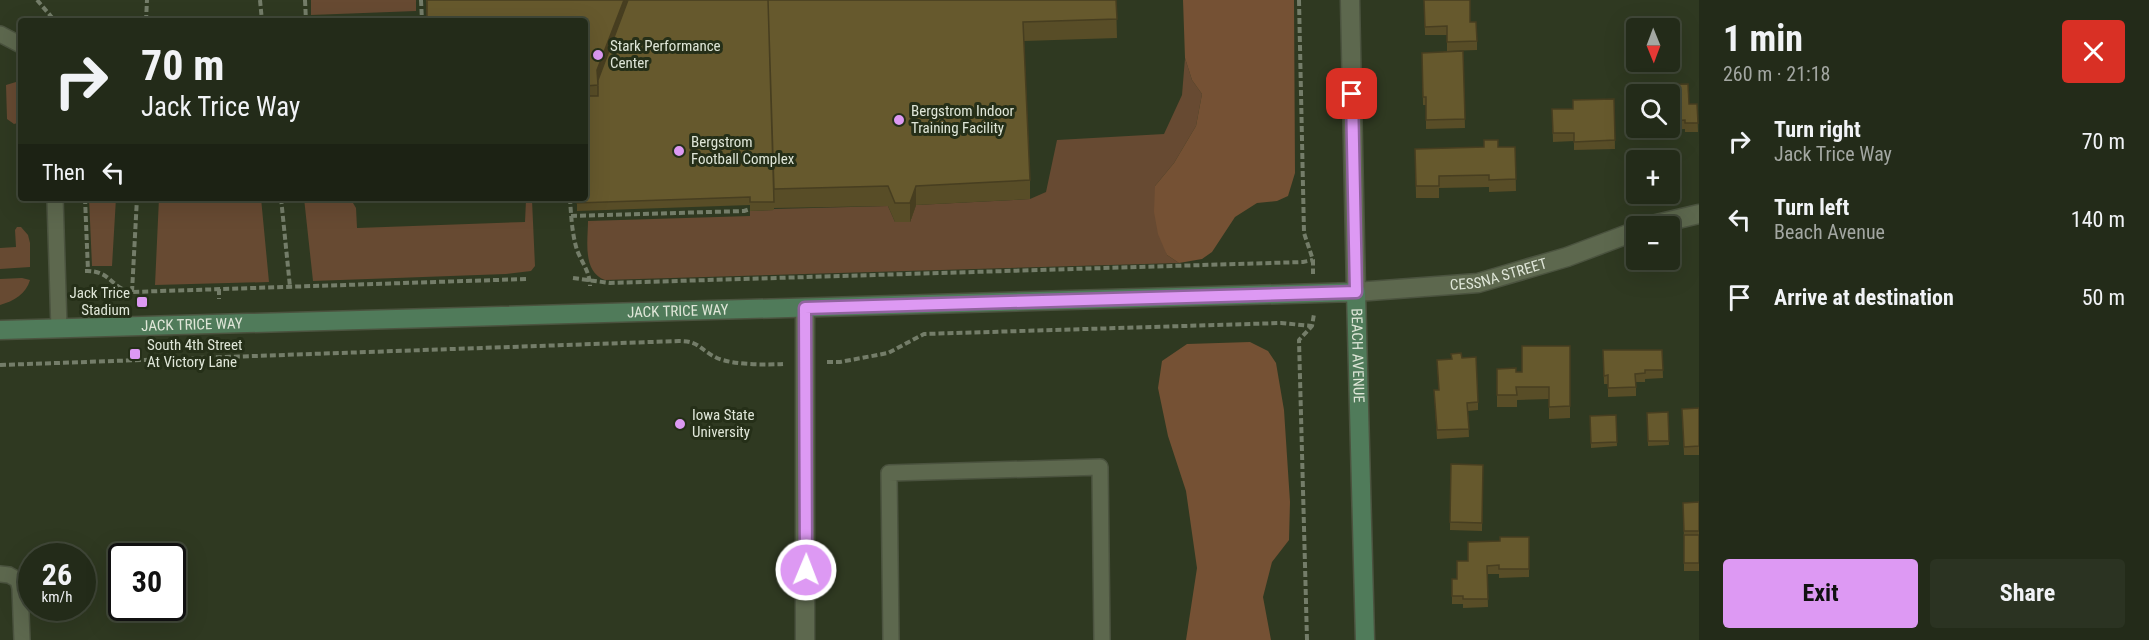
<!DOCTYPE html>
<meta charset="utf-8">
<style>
:root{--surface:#232b19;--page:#2b3322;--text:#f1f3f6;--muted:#a3a7a2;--line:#404738;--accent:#dd99f3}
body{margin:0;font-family:"Roboto Condensed",sans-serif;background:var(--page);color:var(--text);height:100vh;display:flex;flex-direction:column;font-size:22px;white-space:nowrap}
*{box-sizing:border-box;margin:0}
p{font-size:20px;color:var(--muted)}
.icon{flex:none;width:33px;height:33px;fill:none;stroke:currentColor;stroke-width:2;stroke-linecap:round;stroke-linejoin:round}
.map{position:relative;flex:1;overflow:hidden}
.drawer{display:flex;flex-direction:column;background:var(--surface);width:450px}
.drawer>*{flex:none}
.banner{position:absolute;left:18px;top:18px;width:570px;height:183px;border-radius:6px;box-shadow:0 6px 24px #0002,0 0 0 2px var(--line);background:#232b19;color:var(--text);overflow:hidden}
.needle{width:39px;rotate:179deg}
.buttons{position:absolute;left:1626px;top:18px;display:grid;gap:12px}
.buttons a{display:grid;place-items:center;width:54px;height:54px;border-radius:6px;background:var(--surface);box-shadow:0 6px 24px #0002,0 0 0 2px var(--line);font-size:30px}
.speed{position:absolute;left:18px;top:543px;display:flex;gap:12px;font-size:30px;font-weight:700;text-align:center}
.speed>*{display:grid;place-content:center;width:78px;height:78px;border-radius:50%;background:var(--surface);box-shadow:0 6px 24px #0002,0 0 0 2px var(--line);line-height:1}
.speed small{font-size:15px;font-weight:400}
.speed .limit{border:3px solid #111;border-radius:9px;background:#fff;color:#111}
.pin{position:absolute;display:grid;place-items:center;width:51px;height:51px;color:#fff;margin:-26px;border-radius:12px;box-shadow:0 3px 9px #0006}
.me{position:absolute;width:66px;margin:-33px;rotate:1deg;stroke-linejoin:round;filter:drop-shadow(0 0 4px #0008)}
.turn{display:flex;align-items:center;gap:21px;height:126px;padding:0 24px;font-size:27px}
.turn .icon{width:78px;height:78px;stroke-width:2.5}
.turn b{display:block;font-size:42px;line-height:51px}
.then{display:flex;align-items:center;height:57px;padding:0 24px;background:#0003;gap:12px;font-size:22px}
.round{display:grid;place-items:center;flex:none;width:63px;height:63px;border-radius:6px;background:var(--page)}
.head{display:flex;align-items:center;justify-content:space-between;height:102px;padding:0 24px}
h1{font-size:36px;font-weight:700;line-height:45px}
.cta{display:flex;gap:12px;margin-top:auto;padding:12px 24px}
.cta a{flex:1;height:69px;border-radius:6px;background:var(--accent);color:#111;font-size:24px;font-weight:700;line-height:69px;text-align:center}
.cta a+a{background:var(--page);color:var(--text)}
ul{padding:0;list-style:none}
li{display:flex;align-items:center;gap:18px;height:78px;padding:0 24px}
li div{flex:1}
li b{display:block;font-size:22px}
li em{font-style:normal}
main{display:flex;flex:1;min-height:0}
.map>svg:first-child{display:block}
</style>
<main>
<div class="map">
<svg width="1699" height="640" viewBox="0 0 1699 640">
<rect width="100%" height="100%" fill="#2f3921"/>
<path fill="#674a32" d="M311,0H416V11L311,15Z
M1185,58L1192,80L1202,94L1196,126L1174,163L1155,186L1167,255L1179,263L605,280C582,272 588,240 588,221L750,216V211L774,210V209L888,206L895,222H910L916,205L1030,199L1046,192L1057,140L1164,134L1182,95Z
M16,82L21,85V122L14,124L7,119L6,85Z
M89,198H116L112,266H92Z
M159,198H261L269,282L155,285Z
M304,198H345V200L353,203L356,208L357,228L525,222L526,200H532L535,266L531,271L506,274L313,281Z
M17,227H21L28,235L30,243V267L0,269V248L16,247L15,230Z
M22,278L30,280C26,294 14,301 0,305V279Z"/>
<path fill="#755134" d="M1183,0H1294L1295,173L1288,196L1277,201L1257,203L1235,217L1212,252L1202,259L1179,263L1167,255L1158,234L1154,212L1155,186L1174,163L1196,126L1202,94L1192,80L1185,58Z
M1250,342L1268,351L1276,363L1284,410L1290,502L1289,540L1272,562L1263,597L1271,640H1186L1197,568L1186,491L1168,436L1158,388L1162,361L1187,344Z"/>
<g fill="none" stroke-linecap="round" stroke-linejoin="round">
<defs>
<path id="lane" d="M0,34L21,45
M55,198L59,329
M0,574L9,575L18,580L20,588L22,640
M891,640L889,473L1100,467L1102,640"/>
<g id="street">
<path id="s1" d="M1350,0L1356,292L1478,283L1567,257L1636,231"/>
<path d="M1648,226L1699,214"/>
<path d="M805,640V308"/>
</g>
<g id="secondary">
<path id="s2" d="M0,330L1356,292L1365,640"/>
</g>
</defs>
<use href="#lane" stroke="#4b533f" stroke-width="18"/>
<use href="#street" stroke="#4b533f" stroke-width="21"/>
<use href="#secondary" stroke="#4b533f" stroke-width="21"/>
<path stroke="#747d69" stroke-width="4" stroke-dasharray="6 3" stroke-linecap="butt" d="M37,0L55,21
M260,0L262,21
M305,0L306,21
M421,0L422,21
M1299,0L1304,233L1313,260V274
M146,21L147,0
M85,198L88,271
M281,198L290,287
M570,198C571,215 572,234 577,250C582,263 590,272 590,286
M571,216L744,211L750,209
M85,271C111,270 110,288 132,292L526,279
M573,278L610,283L1303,262L1313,260
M219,289V299
M132,292L137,198
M827,362H840L888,353L924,334L1281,323L1312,326
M0,365L679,341C700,341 700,350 717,358C733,365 766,365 783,364
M1307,640L1299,340L1312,326L1314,314"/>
<use href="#lane" stroke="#5d684e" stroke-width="15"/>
<use href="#street" stroke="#5d684e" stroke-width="18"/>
<use href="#secondary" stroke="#507b5a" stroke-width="18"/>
</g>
<path fill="#584d27" d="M426,0H1116L1117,38L1024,41L1030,180V199L916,205L910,222H895L888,206L774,208V210L750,211V205L577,211V198H585V21H427Z
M1424,0L1470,22L1477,41V50L1447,51V35H1425Z
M1463,51L1465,128L1426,129V105H1423L1422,53Z
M1670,94L1689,104H1697L1698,132H1685V129L1641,131L1640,128H1670Z
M1614,99L1615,149L1574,150V141L1553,142L1552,109H1573Z
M1515,147L1516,191L1489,192V187L1439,188V198H1416L1415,149Z
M1570,346V418L1549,419V399L1517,400V407H1497V369L1516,372H1522Z
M1603,350H1662L1663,378L1645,379V382H1636V396L1608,397V384H1604Z
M1462,358L1478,402V410L1468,411L1469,437L1437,439L1434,390H1439L1437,360Z
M1699,408V455H1684L1682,409Z
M1668,412L1669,445L1648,446L1647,413Z
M1616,415L1617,446L1591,448L1590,416Z
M1451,464L1483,465L1482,531L1450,530Z
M1699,502V571H1684V539L1683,503Z
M1529,537V577L1499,578V574H1487L1488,607L1463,608V604H1452V579H1457L1468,561L1500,541Z"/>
<path fill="#473e20" d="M624,0H632L598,88L597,70Z
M916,186V205L910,222V203Z"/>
<path fill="#66592d" stroke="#473e20" stroke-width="1.5" d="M427,0H624L597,70L598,85L585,86V21H427Z
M628,0H768L774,202H750V197L577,203V198H585V96H598V80Z
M768,0H1116L1117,19L1023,22L1030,180L916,186L910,203H895L888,186L774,189Z
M1424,0H1470V22H1476L1477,41L1447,42V26L1425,27Z
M1463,51L1465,119L1426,120V97H1423L1422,53Z
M1688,84L1689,104H1697L1698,123H1685V120L1670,121V94H1654V85Z
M1614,99L1615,140L1574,142V133H1553L1552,109H1573V100Z
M1484,140H1498V147H1515L1516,179L1489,180V175L1439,176V186H1416L1415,149L1484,147Z
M1522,346H1570V406L1549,407V387H1516L1517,395H1497V369L1516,368V372H1522Z
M1603,350H1662L1663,370H1645V373L1635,374L1636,387L1608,388V375L1604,376Z
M1461,353L1462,358L1476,357L1478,402L1467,403L1469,429L1437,430L1434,390H1439L1437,360L1452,359L1451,354Z
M1699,408V446L1684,447L1682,409Z
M1668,412L1669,441H1648L1647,413Z
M1616,415L1617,442L1591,443L1590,416Z
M1451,464L1483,465L1482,523L1450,522Z
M1699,502V531H1684L1683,503Z
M1684,535H1699V563H1684Z
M1500,537H1529V569H1499V565L1487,566L1488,599H1463V596H1452V579H1457V561H1468V542L1500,541Z"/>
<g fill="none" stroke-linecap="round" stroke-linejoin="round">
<defs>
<path id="route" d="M806,570L805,308L1356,292L1352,94"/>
</defs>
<use href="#route" stroke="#90639e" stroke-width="15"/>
<use href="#route" stroke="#dd99f3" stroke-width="10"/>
</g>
<g fill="#dd99f3" stroke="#252f18" stroke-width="2">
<circle cx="598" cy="55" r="6"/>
<circle cx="899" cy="120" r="6"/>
<circle cx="679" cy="151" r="6"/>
<rect x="136" y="296" width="12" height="12" rx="3"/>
<rect x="129" y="348" width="12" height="12" rx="3"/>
<circle cx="680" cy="424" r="6"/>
</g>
<g text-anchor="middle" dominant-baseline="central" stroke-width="6" stroke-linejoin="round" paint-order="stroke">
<g font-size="15" fill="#dfe6d8" stroke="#252f18" text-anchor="start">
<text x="610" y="46">Stark Performance<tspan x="610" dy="17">Center</tspan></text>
<text x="911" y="111">Bergstrom Indoor<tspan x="911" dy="17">Training Facility</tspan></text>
<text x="691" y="142">Bergstrom<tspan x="691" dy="17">Football Complex</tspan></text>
<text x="130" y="293" text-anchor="end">Jack Trice<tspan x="130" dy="17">Stadium</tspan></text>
<text x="147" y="345">South 4th Street<tspan x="147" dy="17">At Victory Lane</tspan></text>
<text x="692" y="415">Iowa State<tspan x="692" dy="17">University</tspan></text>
</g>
<g font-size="15" fill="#dfe6d8" stroke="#252f18">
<text stroke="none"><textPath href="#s1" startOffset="436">CESSNA STREET</textPath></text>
<text stroke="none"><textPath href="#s2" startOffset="678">JACK TRICE WAY</textPath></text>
<text stroke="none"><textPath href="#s2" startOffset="192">JACK TRICE WAY</textPath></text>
<text stroke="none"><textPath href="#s2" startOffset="1420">BEACH AVENUE</textPath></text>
</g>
</g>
</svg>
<div class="buttons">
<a><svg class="needle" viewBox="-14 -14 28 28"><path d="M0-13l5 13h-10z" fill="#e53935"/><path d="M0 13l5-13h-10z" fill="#a3a7a2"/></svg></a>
<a><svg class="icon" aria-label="search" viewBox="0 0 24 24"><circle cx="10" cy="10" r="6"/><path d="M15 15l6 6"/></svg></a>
<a>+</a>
<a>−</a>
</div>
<div class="speed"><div>26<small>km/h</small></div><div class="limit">30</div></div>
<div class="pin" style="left:1352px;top:94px;background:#d93025"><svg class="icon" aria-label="arrive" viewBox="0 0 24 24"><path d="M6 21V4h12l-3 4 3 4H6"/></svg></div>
<svg class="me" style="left:806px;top:570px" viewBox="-20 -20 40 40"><circle r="17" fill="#dd99f3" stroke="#fff" stroke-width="3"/><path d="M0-11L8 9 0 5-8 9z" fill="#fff"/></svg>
<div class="banner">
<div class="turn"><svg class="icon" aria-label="right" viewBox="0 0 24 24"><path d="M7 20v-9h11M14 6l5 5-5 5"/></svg><div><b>70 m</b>Jack Trice Way</div></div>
<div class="then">Then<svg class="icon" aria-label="left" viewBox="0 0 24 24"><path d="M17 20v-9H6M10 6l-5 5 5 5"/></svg></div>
</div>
</div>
<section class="drawer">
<div class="head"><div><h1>1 min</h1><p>260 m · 21:18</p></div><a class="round" style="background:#d93025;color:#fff"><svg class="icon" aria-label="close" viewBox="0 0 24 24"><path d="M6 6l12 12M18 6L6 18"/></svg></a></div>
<ul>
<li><svg class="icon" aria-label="right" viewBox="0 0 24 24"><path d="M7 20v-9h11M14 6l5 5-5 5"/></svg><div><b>Turn right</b><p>Jack Trice Way</p></div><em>70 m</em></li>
<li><svg class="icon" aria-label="left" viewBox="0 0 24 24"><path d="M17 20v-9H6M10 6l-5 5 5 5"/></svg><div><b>Turn left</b><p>Beach Avenue</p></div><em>140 m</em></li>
<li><svg class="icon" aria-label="arrive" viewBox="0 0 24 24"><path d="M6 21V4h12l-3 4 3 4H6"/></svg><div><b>Arrive at destination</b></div><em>50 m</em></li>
</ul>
<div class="cta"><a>Exit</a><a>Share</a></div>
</section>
</main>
